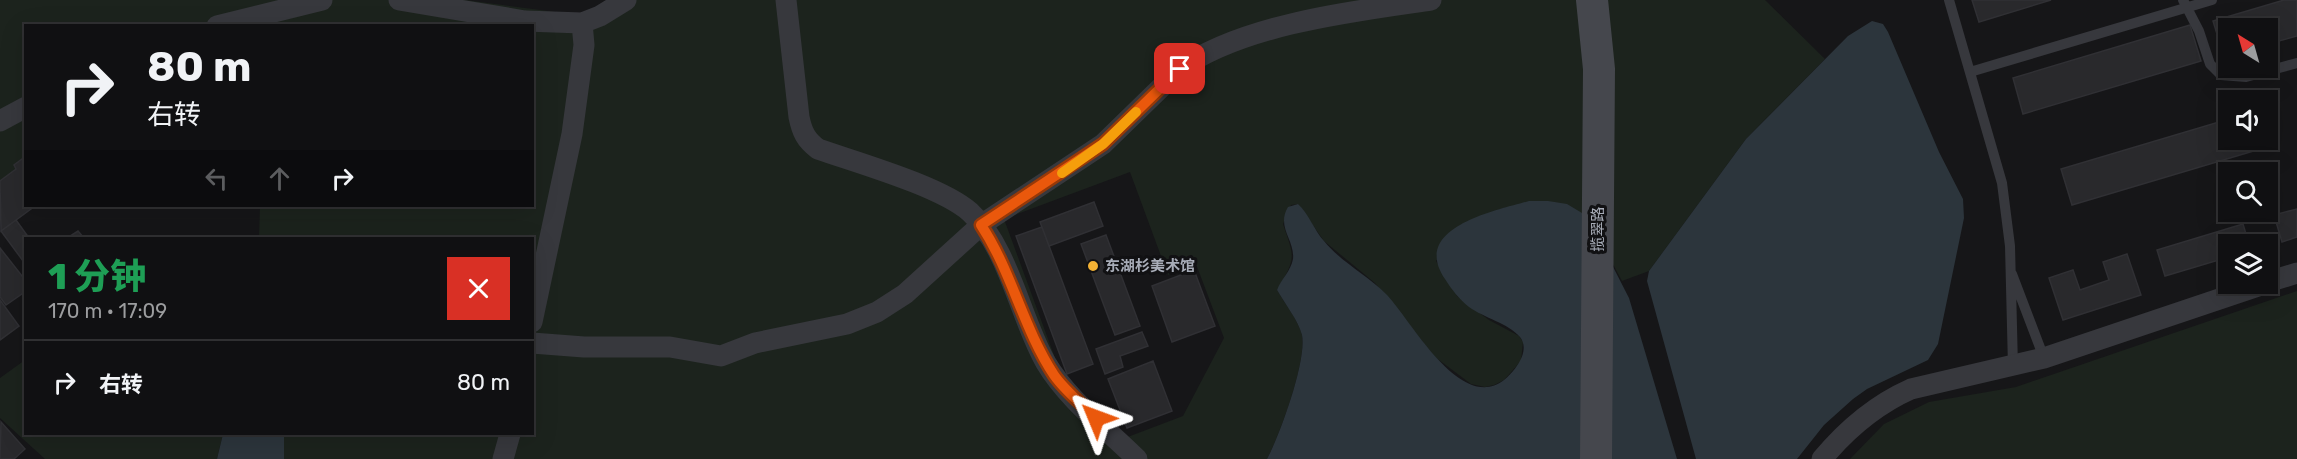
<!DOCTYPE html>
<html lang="zh">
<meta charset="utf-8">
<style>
:root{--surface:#101012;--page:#1e1e20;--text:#f1f3f6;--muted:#9c9d9f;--line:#303032}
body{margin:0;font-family:Rubik,"Noto Sans SC",sans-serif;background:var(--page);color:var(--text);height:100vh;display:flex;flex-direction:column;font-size:22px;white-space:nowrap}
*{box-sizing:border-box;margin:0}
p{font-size:20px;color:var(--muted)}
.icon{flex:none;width:33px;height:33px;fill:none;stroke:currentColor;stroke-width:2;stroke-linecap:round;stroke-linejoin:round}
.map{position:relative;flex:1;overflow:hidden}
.panel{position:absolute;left:24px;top:237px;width:510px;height:198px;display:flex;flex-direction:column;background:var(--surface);border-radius:0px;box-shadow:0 6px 24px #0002,0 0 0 2px var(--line)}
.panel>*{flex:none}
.hud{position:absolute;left:24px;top:24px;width:510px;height:183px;border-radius:0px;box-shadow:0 6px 24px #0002,0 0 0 2px var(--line);background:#101012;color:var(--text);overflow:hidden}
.needle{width:39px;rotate:323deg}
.buttons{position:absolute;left:2218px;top:18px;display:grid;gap:12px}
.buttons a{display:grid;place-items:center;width:60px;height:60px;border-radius:0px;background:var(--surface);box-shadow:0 6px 24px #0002,0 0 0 2px var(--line);font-size:30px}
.pin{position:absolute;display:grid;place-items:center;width:51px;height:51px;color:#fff;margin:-26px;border-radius:12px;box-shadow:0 3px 9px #0006}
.me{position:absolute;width:66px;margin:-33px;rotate:314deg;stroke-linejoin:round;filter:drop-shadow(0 0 4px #0008)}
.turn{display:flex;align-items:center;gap:21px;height:126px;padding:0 24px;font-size:27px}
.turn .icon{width:78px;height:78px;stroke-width:2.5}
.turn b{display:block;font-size:42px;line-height:51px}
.lanes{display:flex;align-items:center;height:57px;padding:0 24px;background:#0003;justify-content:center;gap:30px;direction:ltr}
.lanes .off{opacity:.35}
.round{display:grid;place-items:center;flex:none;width:63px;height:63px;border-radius:0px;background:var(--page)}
.head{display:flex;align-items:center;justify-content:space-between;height:102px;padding:0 24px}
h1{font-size:36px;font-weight:800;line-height:45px;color:#1e9e55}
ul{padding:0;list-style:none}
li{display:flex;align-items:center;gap:18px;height:84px;padding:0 24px;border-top:2px solid var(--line)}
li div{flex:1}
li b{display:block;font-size:22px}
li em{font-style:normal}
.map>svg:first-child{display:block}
</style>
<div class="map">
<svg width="2297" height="459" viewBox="0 0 2297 459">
<rect width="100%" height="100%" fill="#161618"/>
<path fill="#1c231d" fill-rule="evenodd" d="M0,0H465L578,15L620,0H1765L1825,59L1746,139L1649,271L1622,281L1587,216L1507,207L1470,221L1436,261L1457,296L1489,320L1519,336L1523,342L1521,361L1504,380L1494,385L1485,387L1471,384L1435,357L1375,283L1324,241L1298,204L1291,205L1283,224C1295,259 1296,258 1277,290C1285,304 1298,319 1302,335C1307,360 1280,435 1267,459H284V434H532V238H259L260,206H532V26H26L25,156L14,165L16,169L0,181ZM1130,172L1168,275L1196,264L1224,338L1183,416L1125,438L1062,377L1004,219Z
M2297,291V459H1850L1884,424L1929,402L2016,387Z
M25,360L26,434H223L217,459H45L0,418V378Z"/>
<path fill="#2c353c" d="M1872,21L1883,24L1888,32L1939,152L1963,199L1964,218L1938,344L1928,360L1867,389L1853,399L1824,425L1797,459H1696L1647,281L1649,271L1746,139L1848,36Z
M1529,201H1548L1567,204L1587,216L1629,298L1677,459H1267C1280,435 1307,360 1302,335C1298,320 1285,304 1277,290C1281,279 1291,271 1293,259C1295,240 1276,227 1288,207L1298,204C1309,214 1314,230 1324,241C1341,262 1367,275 1386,294C1410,318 1460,414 1504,380C1515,371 1531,351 1520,337C1508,323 1484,318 1469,307C1459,299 1452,290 1445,279C1410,228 1494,211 1529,201Z
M223,434H284V459H217Z"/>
<path fill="#29292c" stroke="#303034" stroke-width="1.5" d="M1972,0H2051L1979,22Z
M2284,0H2297V36L2268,44V28H2229V56L2224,57L2213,21Z
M2190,25L2201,61L2023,114L2013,78Z
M2229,119V140H2254L2257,150L2072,205L2061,169Z
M26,156V206H35L1,231L0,181L16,169L14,165Z
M1094,202L1103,226L1049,246L1040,222Z
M2297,209V237L2282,242L2274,215Z
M16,220L29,238H26V265L1,231Z
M2243,224L2249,244H2229V257L2165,276L2157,250Z
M1042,227L1093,364L1067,374L1016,236Z
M78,231L84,238H67Z
M1106,235L1140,326L1115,335L1081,244Z
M0,248L26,281V291L6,305L0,297Z
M2127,254L2141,295L2063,320L2049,278L2073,270L2080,290L2109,280L2103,262Z
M1194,270L1215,326L1172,342L1152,286Z
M0,300L19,326L0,340Z
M1142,332L1148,346L1120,356L1123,367L1105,374L1096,349Z
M1153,361L1172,411L1127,428L1108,379Z
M1,422L25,449L14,459H0Z"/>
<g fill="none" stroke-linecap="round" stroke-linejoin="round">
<path stroke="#37383d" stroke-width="10" d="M1949,0L2002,183L2010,246L2013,367
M2183,0L2199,31L2210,64L2221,75L2246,77L2297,63
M1970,72L2212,0
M2012,274L2044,358"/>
<path stroke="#37383d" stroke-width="21" d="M399,0L525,21L582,23L600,16L626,0
M786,0L799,117C802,132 806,140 818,149C858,163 940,186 970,212C1009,248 1020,318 1046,363C1068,400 1107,429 1137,459
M217,26L322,0
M0,121L26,107
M2268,282L2297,273
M532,322L572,134L584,45L582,23
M532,343L584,347H670L721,356L755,343L847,324L877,312L905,294L981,225L1103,144L1180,69C1243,24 1355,11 1431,0
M503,459L510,434
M1822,459C1847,429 1875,405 1911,389L2044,358L2264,284"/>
<path stroke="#45474d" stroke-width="32" d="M1592,0L1599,69L1596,459"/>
</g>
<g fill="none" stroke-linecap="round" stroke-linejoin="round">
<defs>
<path id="route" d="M1096,418C1082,404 1065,391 1054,375C1023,328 1012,272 981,225L1103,144L1180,69"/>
</defs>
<use href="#route" stroke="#983908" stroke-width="15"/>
<use href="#route" stroke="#ea580c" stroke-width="10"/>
<path stroke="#f59e0b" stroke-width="10" d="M1062,173L1103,144L1136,112"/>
</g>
<circle fill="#f2b134" stroke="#111113" stroke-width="2" cx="1093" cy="266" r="6"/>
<g text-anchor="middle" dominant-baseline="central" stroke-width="6" stroke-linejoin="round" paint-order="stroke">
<g font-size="15" fill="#a8adb8" stroke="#111113">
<text transform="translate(1598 229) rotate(-90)">揽翠路</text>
</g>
<g font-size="15" font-weight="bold" fill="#a8adb8" stroke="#111113" text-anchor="start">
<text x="1105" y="266">东湖杉美术馆</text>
</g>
</g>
</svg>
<div class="buttons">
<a><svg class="needle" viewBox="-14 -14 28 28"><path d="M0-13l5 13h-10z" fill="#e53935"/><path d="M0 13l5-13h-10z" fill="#9c9d9f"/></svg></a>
<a><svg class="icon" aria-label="sound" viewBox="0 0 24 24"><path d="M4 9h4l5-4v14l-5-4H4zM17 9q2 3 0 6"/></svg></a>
<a><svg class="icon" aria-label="search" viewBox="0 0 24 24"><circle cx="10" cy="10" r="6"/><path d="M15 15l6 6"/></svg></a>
<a><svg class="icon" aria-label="layers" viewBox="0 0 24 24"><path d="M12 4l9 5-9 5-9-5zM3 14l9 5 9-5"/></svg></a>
</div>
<div class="pin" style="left:1180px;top:69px;background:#d93025"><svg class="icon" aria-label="arrive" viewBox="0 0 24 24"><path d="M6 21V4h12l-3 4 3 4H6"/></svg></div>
<svg class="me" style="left:1096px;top:418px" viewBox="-20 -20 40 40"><path d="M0-17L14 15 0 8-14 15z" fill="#ea580c" stroke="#fff" stroke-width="4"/></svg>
<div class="hud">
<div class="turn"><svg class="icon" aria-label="right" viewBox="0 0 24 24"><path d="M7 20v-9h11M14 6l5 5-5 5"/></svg><div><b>80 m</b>右转</div></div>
<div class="lanes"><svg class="icon off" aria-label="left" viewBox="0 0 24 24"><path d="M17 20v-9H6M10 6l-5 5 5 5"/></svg><svg class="icon off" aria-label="ahead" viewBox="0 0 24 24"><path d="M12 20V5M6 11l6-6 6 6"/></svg><svg class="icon" aria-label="right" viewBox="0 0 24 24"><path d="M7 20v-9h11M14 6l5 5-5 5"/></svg></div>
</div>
<section class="panel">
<div class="head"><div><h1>1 分钟</h1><p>170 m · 17:09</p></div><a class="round" style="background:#d93025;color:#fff"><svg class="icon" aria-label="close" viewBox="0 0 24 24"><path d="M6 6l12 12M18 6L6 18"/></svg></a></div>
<ul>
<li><svg class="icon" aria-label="right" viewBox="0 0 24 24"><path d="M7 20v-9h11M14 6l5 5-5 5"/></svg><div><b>右转</b></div><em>80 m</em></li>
</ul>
</section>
</div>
